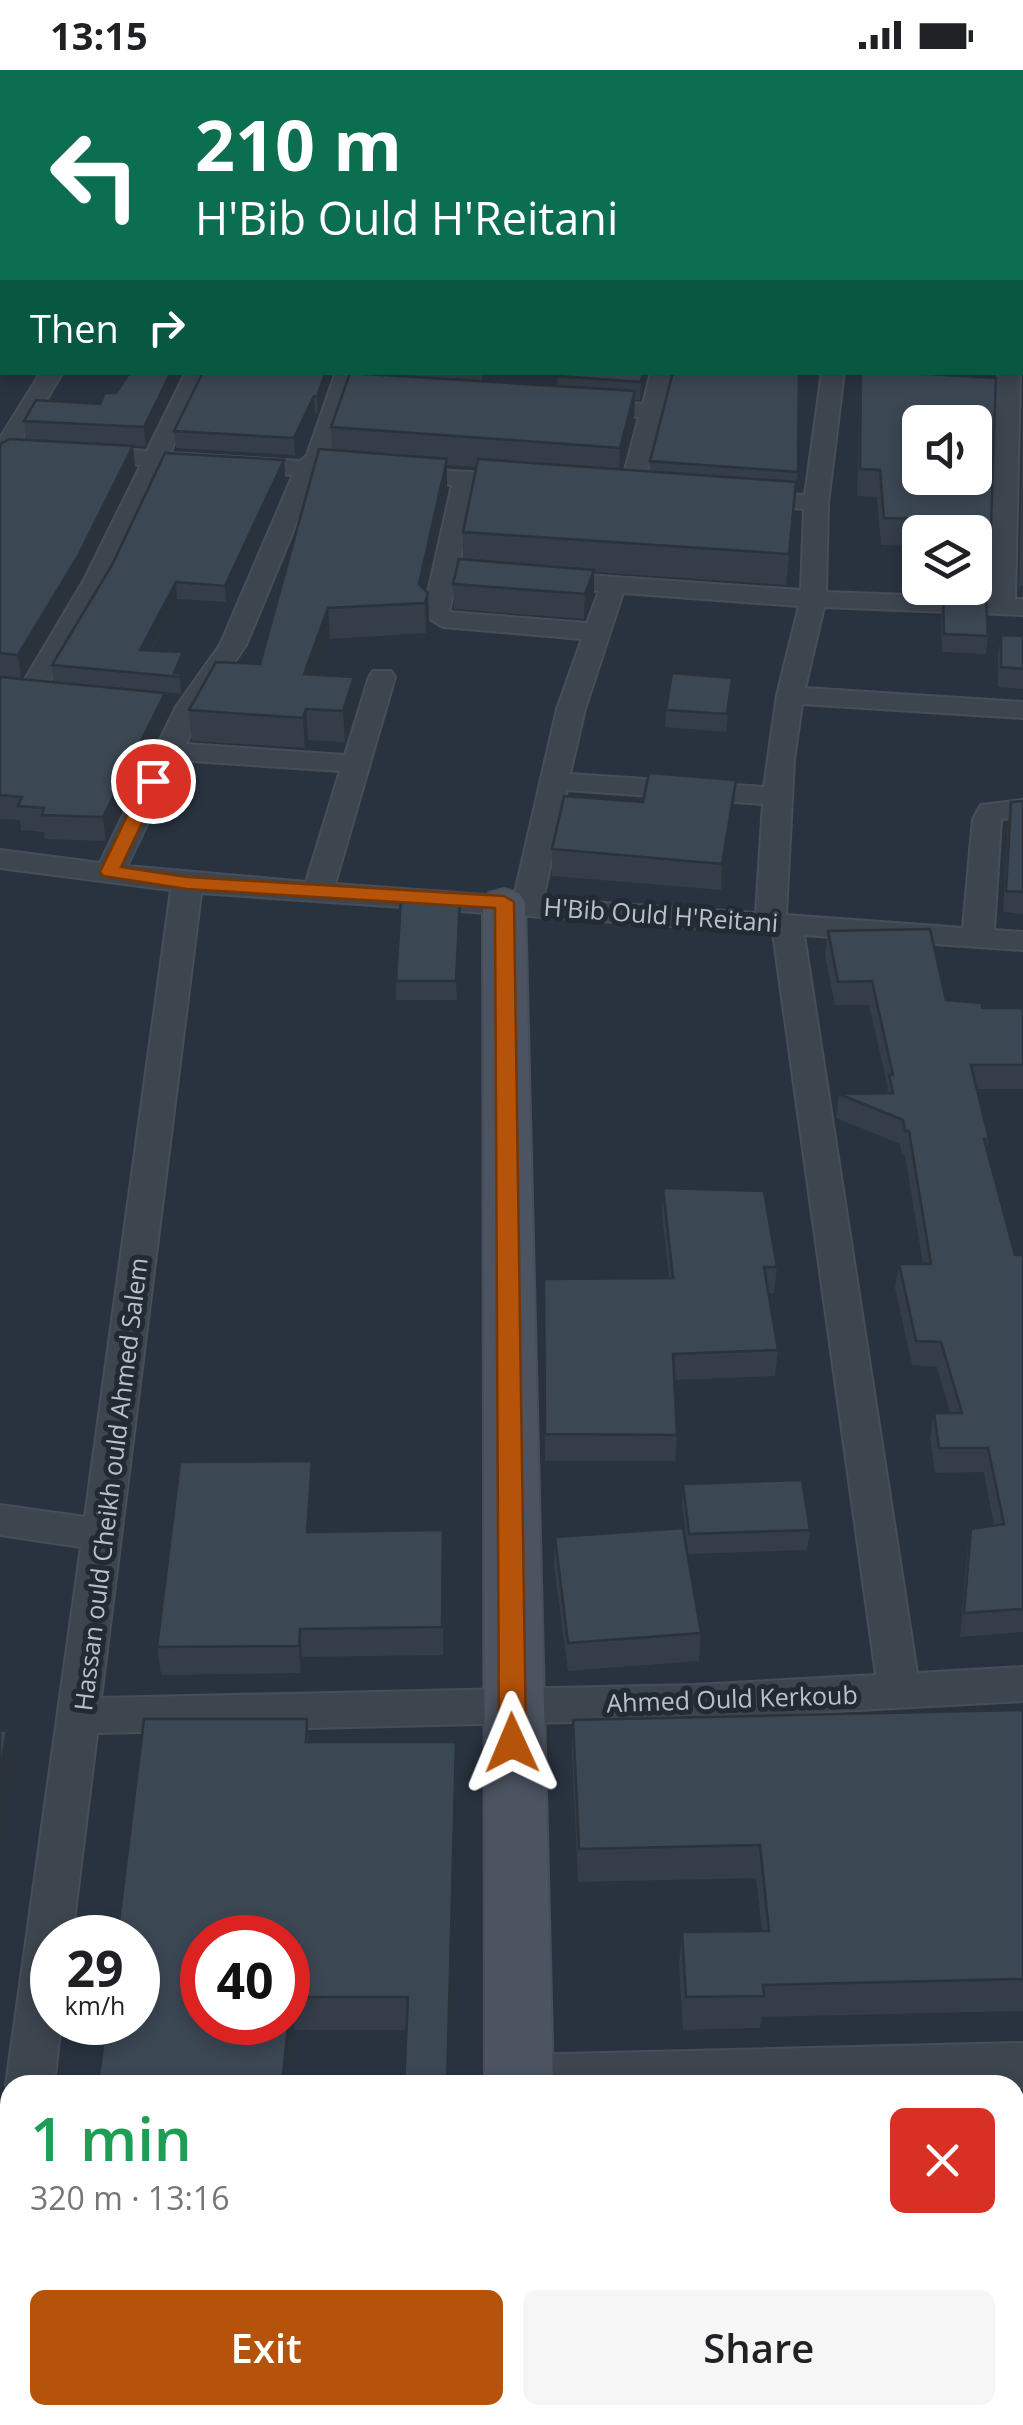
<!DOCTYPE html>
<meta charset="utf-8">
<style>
:root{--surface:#fff;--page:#f6f6f6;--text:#202124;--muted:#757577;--accent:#b45309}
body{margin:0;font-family:"Open Sans",sans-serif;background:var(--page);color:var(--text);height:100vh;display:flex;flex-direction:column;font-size:38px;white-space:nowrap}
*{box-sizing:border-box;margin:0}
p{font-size:32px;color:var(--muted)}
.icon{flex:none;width:55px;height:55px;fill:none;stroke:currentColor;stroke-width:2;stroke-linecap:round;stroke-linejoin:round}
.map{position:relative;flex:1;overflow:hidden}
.drawer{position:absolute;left:0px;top:2005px;width:1025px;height:350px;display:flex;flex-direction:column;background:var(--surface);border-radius:30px 30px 0 0;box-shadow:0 5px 15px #0003}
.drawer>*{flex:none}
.banner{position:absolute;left:0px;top:0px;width:1025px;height:305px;box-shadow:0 5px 15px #0003;background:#0b6e4f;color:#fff;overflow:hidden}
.controls{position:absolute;left:902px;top:335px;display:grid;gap:20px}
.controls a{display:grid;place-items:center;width:90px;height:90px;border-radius:15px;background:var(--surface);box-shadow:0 5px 15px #0003;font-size:50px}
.speed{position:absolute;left:30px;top:1845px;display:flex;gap:20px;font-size:50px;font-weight:700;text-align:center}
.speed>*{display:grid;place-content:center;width:130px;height:130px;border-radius:50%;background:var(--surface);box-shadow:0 5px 15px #0003;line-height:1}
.speed small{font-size:25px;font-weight:400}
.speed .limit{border:15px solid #d22;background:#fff;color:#111}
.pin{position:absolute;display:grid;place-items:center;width:85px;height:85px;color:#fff;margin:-42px;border:5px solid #fff;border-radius:50%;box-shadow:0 2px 10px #0007}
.me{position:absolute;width:110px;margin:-55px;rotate:359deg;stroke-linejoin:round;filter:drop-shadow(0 0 8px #0008)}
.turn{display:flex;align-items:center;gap:35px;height:210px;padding:0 30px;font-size:45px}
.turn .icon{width:130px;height:130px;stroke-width:2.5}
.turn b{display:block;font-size:70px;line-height:85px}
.then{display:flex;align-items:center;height:95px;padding:0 30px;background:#0003;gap:20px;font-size:38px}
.round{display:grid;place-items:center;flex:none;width:105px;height:105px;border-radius:15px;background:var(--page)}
.headline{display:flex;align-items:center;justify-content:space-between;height:170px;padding:0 30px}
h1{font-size:60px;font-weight:600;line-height:75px;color:#1e9e55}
.primary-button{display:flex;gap:20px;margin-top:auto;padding:20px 30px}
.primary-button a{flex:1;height:115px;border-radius:15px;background:var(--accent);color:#fff;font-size:40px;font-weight:600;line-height:115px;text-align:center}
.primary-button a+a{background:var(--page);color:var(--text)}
.status{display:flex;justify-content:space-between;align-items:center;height:70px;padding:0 50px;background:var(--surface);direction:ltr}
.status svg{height:28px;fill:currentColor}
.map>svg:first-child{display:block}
</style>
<div class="status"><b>13:15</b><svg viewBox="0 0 49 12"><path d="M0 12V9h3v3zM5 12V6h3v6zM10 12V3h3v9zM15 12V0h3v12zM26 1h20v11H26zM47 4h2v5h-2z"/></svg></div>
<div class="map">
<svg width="1023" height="2355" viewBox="0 0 1023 2355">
<rect width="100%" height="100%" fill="#29333f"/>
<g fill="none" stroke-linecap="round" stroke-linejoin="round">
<defs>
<path id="street" d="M0,288L2,289V302H0Z
M41,302H63L20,373L147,381L186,302H208L170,383L301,391L307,385L336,302H358L326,393L518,405L530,412L518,419L475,416L459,496L801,520L804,439L749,435L737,428L749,421L805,425L822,302H844L828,433L826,522L989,528L998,302H1020L1015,529H1023V545L824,537L805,618L1023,632V648L802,634L794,690L786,845L963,858L973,749L981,735L1023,730V748L1001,749L994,860L1023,862V880L804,865L917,1603L1023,1597V1631L696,1649L97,1663L72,1868H52V1952H61L54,2015H10V2023L6,2015L81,1477L0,1465V1435L85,1447L171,820L0,798V780L100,793L176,637L220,575L293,405L163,396L110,510L44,621L31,629L22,627L18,621L84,510L141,395L12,387L0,394V368ZM316,406L452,415L423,545L443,557L582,569L557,639L514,827L335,814L395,607L391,601H373L369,607L345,685L186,674L204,637L246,575ZM456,510L599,521L587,553L449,542ZM623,523L799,536L777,625L764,717L570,704L585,639ZM178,690L340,701L306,812L127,796ZM567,720L763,734L756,843L543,829ZM201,823L773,863L876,1605L696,1615L101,1628Z
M651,302H673L644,419L632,426L620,419L639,347L590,343L579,336L590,329L643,334Z
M1023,1973V2017L499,2015L495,2007L502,1992L519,1985Z
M0,2082H10V2212L0,2216Z"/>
<path id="secondary" d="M504,819L519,823L525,832L553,2015H485L483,832L489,823Z
M487,2345H561V2355H487Z"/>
</defs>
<use href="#street" stroke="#474e58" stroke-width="4"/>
<use href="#secondary" stroke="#474e58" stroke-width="4"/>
<use href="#street" fill="#3d454f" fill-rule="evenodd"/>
<use href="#secondary" fill="#4c5461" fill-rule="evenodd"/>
</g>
<path fill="#343d48" d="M2,110V288L0,285V112Z
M182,302L146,376L26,370L24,351L100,334L116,323Z
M359,302H487L484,311L557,316L558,302H647L640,330H635L634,350L622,399L650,401V391L798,402L786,515L594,502V524L584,549L454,539L453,514L463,490V462L476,397L447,395V417L425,520L428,523L429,553L426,563L330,569L317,604L356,637L345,672L308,670L305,678L192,671L189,640L260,594L332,380L331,357Z
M860,302H895L990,486L986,514H984L982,524L940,522V518H975V462H920V476L881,475L877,427L857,426Z
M326,320L318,344L315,343L295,385L176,378L174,361Z
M1023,336V516H1019Z
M0,374L135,397L81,508L21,608L0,606Z
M284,390L285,405L226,532L177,529L151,580L183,582L185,599L182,605L184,621L181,624L54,612L52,595Z
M943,528L988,566L986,584L942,582L941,545Z
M1001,565L1023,566V619L998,617V585Z
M0,607L167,646L106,771L45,769L44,762L21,760L20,750L0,749Z
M732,608L726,662L665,657L666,640Z
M1023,731V844L1003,842L1008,752L1011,732Z
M643,732L734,736L721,820L552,806V779Z
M460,847L457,930H396V911Z
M828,861L946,930L982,938H1023V1019H977L989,1069L987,1080L1015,1185H1023V1562L960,1567L967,1483L971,1459L994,1456L984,1402L935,1403L930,1367L934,1343H950L937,1297L912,1295L895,1218L899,1194H923L905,1085H902L900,1074L836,1048L839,1024L887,1023L888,1018L869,935H835L825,885Z
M663,1118L777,1197L774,1223H768L778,1280L775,1306L674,1310L677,1365L675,1391H545L544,1209L669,1208L662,1144Z
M683,1414L810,1460L807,1480L688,1484L682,1433Z
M314,1419L311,1462L443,1460V1585L302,1587L301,1603L161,1605L157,1577Z
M555,1467L701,1563L699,1591L568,1601L554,1495Z
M1023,1640V1941L762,1947L760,1958L683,1960L679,1895L682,1862L762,1861L756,1808L578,1812L572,1684L573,1650Z
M307,1649L309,1672L456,1706L407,1960H294L289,2015H98Z
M1015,2059H1023V2291L1015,2248Z
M676,2345H941L938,2355H676Z"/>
<path fill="#2a323b" d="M171,302H182L146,376L144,357Z
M482,302H487L482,320Z
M643,302H647L640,330L641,312Z
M325,304L326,320L318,344L317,327Z
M635,321L634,350L619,408L620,378Z
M314,326L315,343L295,385L294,368Z
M133,376L135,397L81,508L21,608L18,585Z
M447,389V417L422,533L419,514Z
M284,390L285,405L226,532L225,516Z
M594,500V524L584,549L585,524Z
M176,512L177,529L142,596L140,580Z
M428,523L429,553L426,563L425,533Z
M328,538L330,569L306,634L304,604Z
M183,582L185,599L182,605L184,621L181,624L180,607L174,603Z
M354,607L356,637L345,672L343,641Z
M165,623L167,646L106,771L103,747Z
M306,639L308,670L305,678L303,648Z
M736,710L734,736L721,820L722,794Z
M460,828V847L457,930L456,911Z
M312,1391L314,1419L309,1490L307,1462Z
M300,1559L302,1587L301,1603L299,1576Z
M7,1660L14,1693L0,1787V1704Z
M456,1672V1706L448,2015H447Z
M291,1927L294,1960L289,2015H282Z"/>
<path fill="#3c4754" stroke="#2a323b" stroke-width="2.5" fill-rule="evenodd" d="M3,0H1023V23L1022,2H3Z
M2,4V102L0,90V5Z
M2,110V145L0,143V112Z
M1022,144L1023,146V283L1022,282Z
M2,158V272L0,269V160H2Z
M130,302H171L144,357L24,351L36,330L100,334L105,323H116Z
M203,302H297L325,304L317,327L314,326L294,368L174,361Z
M558,302H643L641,312L557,306Z
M673,302H799L798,402L650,391Z
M861,302H895L996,308L990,486H985L986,497L975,496V462H930L929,449L884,448L880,400L860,399ZM920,352H975V408H920Z
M350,303L635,321L620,378L331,357Z
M10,369L133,376L78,486L18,585L0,583V374Z
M319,379L447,389L419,514L428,523L425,533L328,538L304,604L354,607L343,641L306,639L303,648L189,640L216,592L260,594Z
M165,383L284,390L225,516L176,512L140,580L183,582L174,603L182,604L180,607L52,595L112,495Z
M478,389L796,412L789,484L463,462Z
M459,489L594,500L585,524L453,514Z
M943,528L986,530L988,566L944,564Z
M1001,565L1023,566V599L1001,597Z
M672,603L732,608L727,644L666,640Z
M0,607L165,623L103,747L42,745L44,738L18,736L22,727L0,725Z
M649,703L736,710L722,794L552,779L564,726L643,732Z
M1023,731V822L1006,821L1011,732Z
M401,828H460L456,911H396Z
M930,859L946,930L982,933V938H1023V995H971L989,1069H984L1015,1185H1023V1539L964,1543L971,1459L1004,1454L988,1378H939L934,1343H962L941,1272L916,1271L899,1194H931L909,1061H905L903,1050L839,1024L893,1023L889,1005H893L872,911L838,912L828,861Z
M663,1118L764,1121L777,1197H764L778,1280L673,1284L677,1365L545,1364L544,1209L673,1208Z
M312,1391L307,1462L443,1460L442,1557L300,1559L299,1576L157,1577L180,1392Z
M802,1410L810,1460L689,1464L683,1414Z
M683,1458L701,1563L568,1573L555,1467Z
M1023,1640V1909L763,1915L764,1926L686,1927L682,1862L769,1861L760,1775L579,1779L573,1650Z
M144,1649H307L306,1672H456L447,2015H404L408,1927H291L282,2015H98L106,1952H138V1868H117ZM202,1868H288V1952H202Z
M7,1660L0,1704V1661Z
M1015,2059H1023V2213L1020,2198H1015Z
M56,2345H448V2355H55Z
M681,2345H793L794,2355H682Z"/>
<path fill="#b45309" stroke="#753606" stroke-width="2.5" d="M153,706L162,711L121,797L187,807L504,826L514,832L526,1673L522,1681L512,1685L503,1681L499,1673L495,838L187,819L103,806L100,802L144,711Z"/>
<g text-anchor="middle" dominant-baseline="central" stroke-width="10" stroke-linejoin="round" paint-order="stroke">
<g font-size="25" fill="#bac0c9" stroke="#222a34">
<text transform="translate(661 844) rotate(4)">H'Bib Ould H'Reitani</text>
<text transform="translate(110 1414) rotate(-83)">Hassan ould Cheikh ould Ahmed Salem</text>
<text transform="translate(732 1628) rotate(-2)">Ahmed Ould Kerkoub</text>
</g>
</g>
</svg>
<div class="controls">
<a><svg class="icon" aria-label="sound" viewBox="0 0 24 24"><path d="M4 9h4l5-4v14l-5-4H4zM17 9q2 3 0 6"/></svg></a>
<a><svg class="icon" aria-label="layers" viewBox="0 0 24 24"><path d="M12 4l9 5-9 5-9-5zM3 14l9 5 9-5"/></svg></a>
</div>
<div class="speed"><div>29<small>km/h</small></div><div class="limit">40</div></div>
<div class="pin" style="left:153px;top:711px;background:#d93025"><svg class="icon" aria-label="arrive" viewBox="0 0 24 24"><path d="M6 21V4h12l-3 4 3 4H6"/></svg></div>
<svg class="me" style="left:512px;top:1673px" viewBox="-20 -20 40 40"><path d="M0-17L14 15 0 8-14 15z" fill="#b45309" stroke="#fff" stroke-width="4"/></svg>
<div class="banner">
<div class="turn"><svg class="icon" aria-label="left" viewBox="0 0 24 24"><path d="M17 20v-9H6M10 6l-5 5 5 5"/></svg><div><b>210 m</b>H'Bib Ould H'Reitani</div></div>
<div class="then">Then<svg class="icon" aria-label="right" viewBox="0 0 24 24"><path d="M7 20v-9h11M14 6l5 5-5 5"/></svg></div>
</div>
<section class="drawer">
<div class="headline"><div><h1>1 min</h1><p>320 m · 13:16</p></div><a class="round" style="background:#d93025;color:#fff"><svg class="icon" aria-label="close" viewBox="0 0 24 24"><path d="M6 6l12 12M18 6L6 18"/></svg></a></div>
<div class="primary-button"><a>Exit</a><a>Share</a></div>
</section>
</div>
